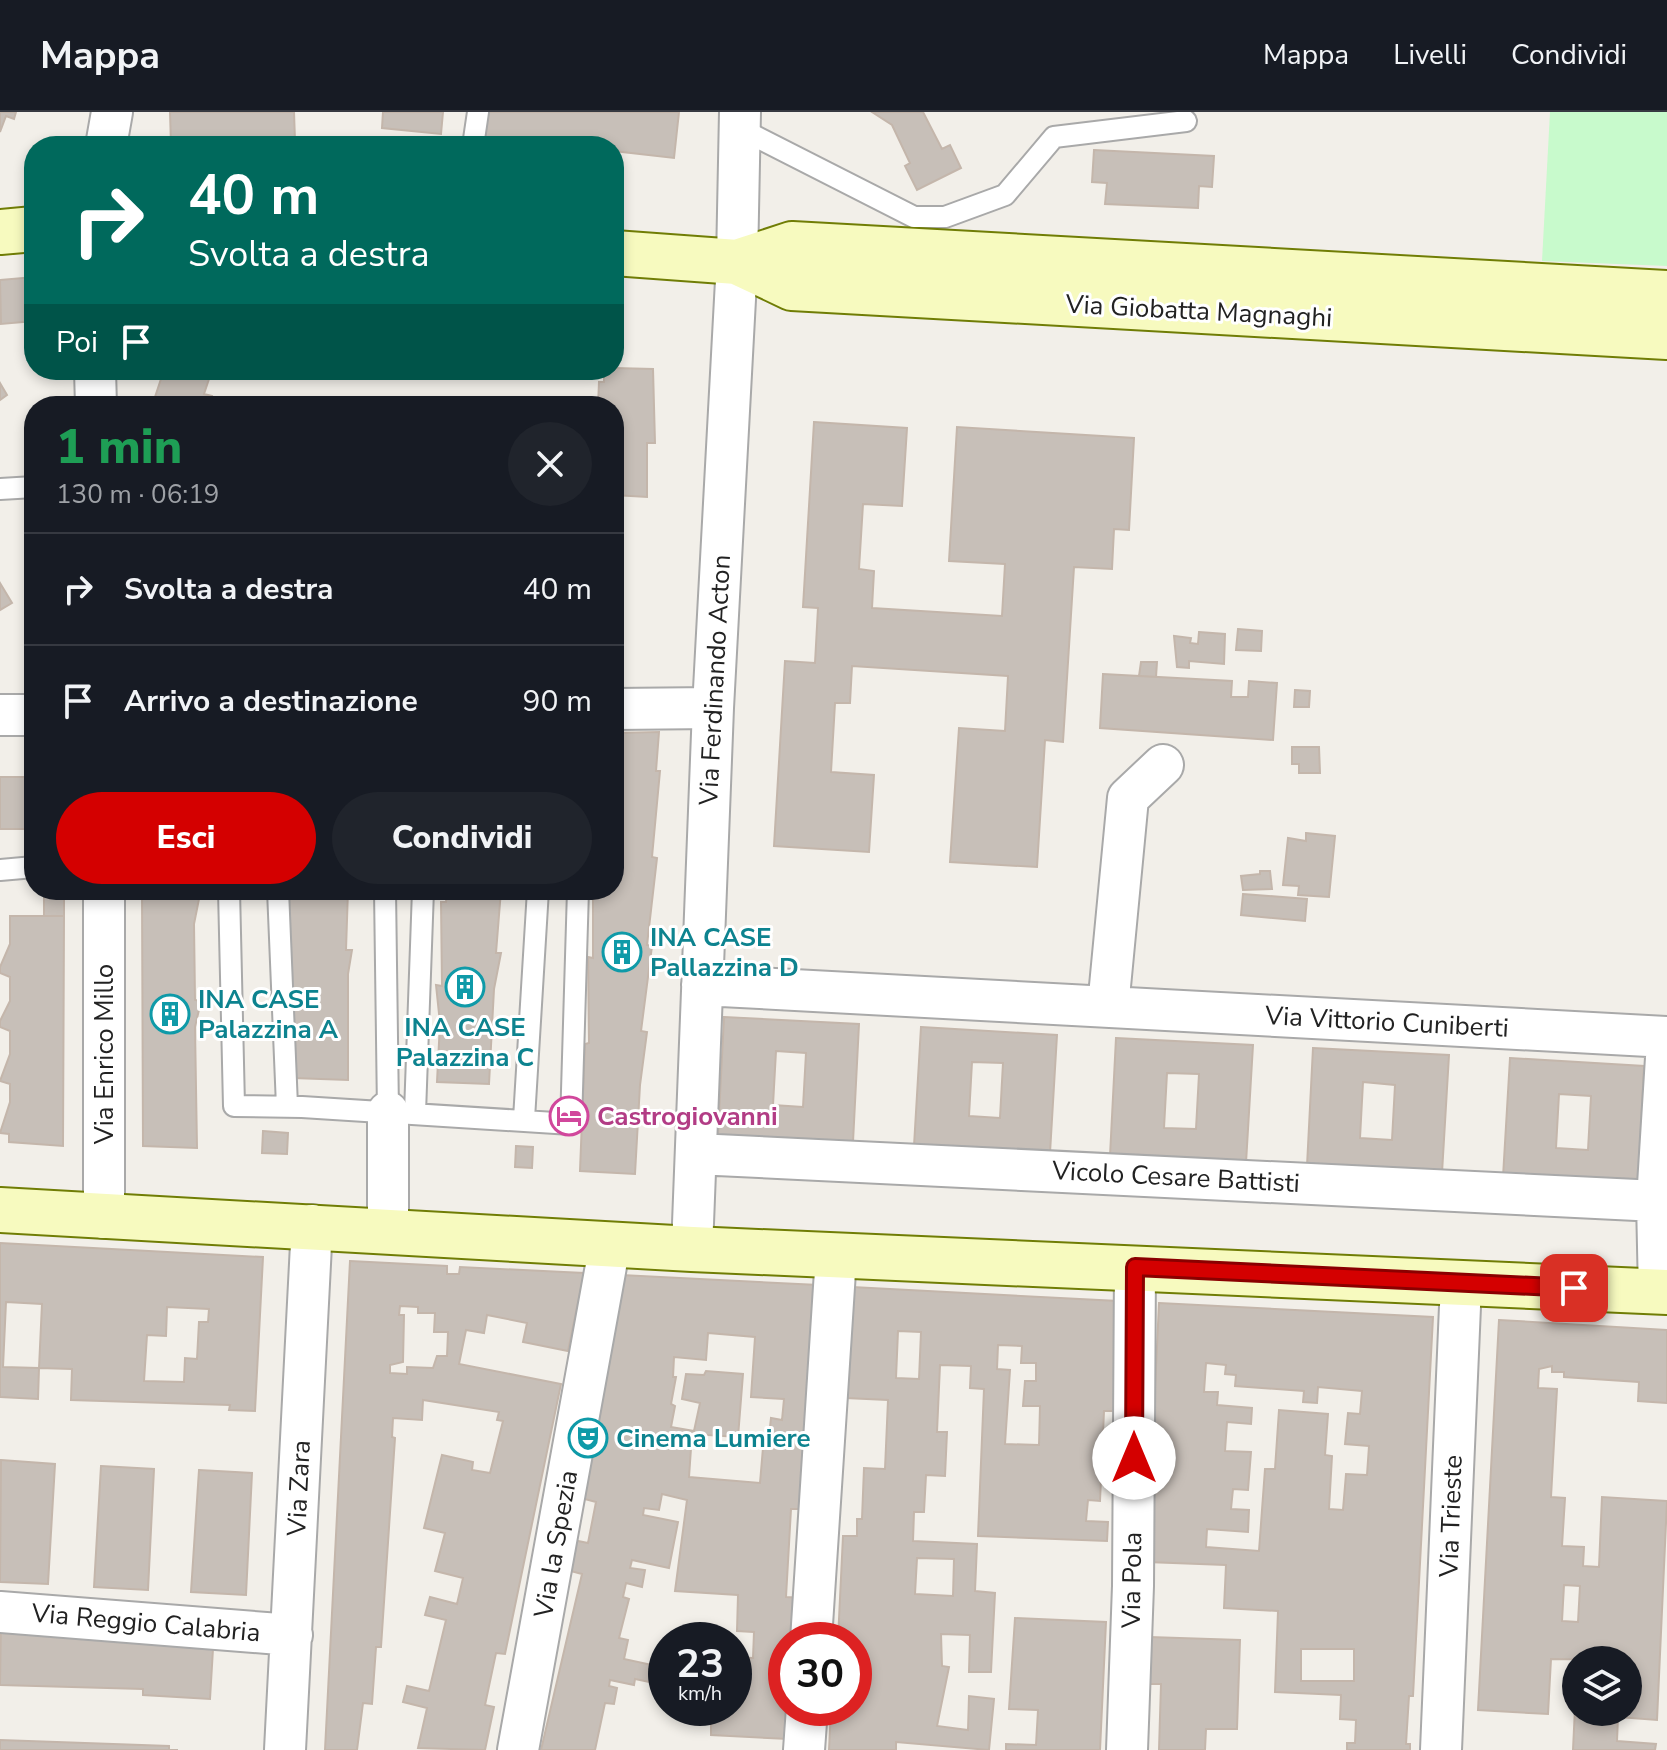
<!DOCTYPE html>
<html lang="it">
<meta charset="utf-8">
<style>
:root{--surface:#171b24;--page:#20242c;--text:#f1f3f6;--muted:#9ea1a6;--line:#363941;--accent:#d40000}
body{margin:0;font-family:"Nunito Sans",sans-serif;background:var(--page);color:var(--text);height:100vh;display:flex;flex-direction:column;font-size:30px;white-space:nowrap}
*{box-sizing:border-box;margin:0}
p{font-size:26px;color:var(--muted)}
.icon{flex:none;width:44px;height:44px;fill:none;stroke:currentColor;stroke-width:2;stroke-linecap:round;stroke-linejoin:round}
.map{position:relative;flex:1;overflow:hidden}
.sheet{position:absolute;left:24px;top:284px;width:600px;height:504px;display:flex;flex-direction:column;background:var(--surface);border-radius:32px;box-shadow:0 4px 12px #0003}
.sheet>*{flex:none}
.banner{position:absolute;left:24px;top:24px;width:600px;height:244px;border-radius:32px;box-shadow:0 4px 12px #0003;background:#00695c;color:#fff;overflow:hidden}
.controls{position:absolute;left:1562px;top:1534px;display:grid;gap:16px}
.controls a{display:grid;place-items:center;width:80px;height:80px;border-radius:50%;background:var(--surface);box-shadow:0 4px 12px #0003;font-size:40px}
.speed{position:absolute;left:648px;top:1510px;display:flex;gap:16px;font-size:40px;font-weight:700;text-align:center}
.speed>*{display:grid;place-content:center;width:104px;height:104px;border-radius:50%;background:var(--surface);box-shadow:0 4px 12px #0003;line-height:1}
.speed small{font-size:20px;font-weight:400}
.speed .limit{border:12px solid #d22;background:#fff;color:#111}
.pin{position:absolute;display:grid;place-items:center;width:68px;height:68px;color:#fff;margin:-34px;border-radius:16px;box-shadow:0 4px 12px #0006}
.me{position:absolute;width:88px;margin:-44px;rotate:0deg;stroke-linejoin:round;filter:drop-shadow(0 0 6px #0008)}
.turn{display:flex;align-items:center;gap:28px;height:168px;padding:0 32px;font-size:36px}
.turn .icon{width:104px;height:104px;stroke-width:2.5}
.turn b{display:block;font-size:56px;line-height:68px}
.then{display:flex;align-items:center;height:76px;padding:0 32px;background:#0003;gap:16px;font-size:30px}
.round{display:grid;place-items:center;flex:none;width:84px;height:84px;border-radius:42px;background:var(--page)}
.overview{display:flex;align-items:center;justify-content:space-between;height:136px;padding:0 32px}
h1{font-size:48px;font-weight:800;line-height:60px;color:#1e9e55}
.button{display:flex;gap:16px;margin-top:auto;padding:16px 32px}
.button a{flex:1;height:92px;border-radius:48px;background:var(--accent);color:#fff;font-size:32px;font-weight:800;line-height:92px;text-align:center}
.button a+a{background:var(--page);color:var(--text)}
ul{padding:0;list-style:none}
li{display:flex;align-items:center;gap:24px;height:112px;padding:0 32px;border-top:2px solid var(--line)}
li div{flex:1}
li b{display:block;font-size:30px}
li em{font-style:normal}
header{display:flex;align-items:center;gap:48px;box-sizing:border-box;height:112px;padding:0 40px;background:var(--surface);border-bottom:2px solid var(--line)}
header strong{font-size:38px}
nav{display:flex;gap:44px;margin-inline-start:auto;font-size:28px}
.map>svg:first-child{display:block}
</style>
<header>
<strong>Mappa</strong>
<nav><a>Mappa</a><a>Livelli</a><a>Condividi</a></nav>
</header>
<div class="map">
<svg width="1667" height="1638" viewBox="0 0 1667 1638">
<rect width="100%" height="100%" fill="#f2efe9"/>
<path fill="#c8facc" d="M1550,0H1667V154L1542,149Z"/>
<path fill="#c7bfb8" stroke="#c4b6ab" stroke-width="2" fill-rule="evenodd" d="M0,0H16L14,7L6,4L0,20Z
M170,0H294L295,29L171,33Z
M383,0H443L441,22L382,16Z
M483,0H679L674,46L614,39V34H563L480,25Z
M872,0H923L942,37L950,33L961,56L917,78L905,54L910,51L892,13Z
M1094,38L1214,44L1212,75L1199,74L1198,96L1105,92L1107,71L1092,70Z
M34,165V209L1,212L0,168Z
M614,256L653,257L655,331H647V385L614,383V294H598L599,270H604V258Z
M164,258H212L204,282L212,284L210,294H152Z
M0,271L7,283L0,288Z
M814,310L907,316L902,394L863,392L859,457L874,459L872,496L1002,504L1005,452L949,449L957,315L1134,326L1129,418L1114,417L1112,457L1074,455L1063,630L1045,628L1037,755L950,750L959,616L1005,619L1008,564L852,554L850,591H835L831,660L874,663L869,740L774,734L785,549L815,551L818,496L803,495Z
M0,471L12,491L0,498Z
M1238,517L1262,519L1261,539L1236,538Z
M1199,520L1225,522L1224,552L1189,549V556L1177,555L1174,524L1191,526L1190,531L1198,532Z
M1141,550H1157L1156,565L1139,564Z
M1103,562L1232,569L1231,585H1248L1249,569L1277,571L1273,628L1100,616Z
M1295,578L1310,579L1309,595H1294Z
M659,620L656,659H660L652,745L657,746L647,833L652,834L641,919L647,920L640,973L635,1062L580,1059L585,932L589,931L588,845L593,846V778H614V621Z
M1292,635H1319L1320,661H1299V652H1292Z
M0,665H34V717H0Z
M1306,721L1335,724L1329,785L1298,783L1299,774L1283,773L1288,726L1306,729Z
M1260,759H1270L1272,777L1243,778L1241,764L1260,762Z
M44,778H64V804H44Z
M142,778H196V787H199L194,812L195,888L201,889L195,915L197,1036L143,1034Z
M289,778H348L346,838H352L348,862V968L293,966Z
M447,778H501L496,841H501L494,877L489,972L437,970L440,911L436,873L442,874L441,790H446Z
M1243,782L1307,787L1305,809L1241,803Z
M10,804H64L63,1034L9,1030V1022L0,1021L10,990V972L0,969L10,942V919L0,915V909L10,889V865L0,861V855L10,832Z
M724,905L859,912L853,1030L718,1023ZM776,939L806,941L803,995L773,993Z
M921,915L1057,923L1050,1041L914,1034ZM972,950L1003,951L1000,1006L969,1004Z
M1116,926L1253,933L1246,1051L1110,1044ZM1167,961L1199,962L1196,1017L1164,1016Z
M1313,936L1449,943L1442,1061L1307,1054ZM1363,970L1395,973L1392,1028L1360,1026Z
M1510,946L1644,954L1638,1072L1503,1065ZM1559,982L1591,984L1588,1038L1556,1036Z
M263,1019L288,1021L287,1042L262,1041Z
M516,1034L533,1035L532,1056L515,1055Z
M0,1131L263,1145L255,1299L229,1298L230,1293L71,1288L72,1257L39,1256L38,1287L0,1285ZM6,1190L42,1192L39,1256L3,1255ZM167,1195L209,1197L208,1210H199L197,1247L185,1246L184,1270L144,1269L147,1223L166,1224Z
M350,1149L447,1154V1162H459L460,1155L584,1161L568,1239L523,1230L527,1211L487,1203L484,1221L466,1218L459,1252L561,1272L505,1542L496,1541L485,1593L494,1595L485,1638L418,1636L427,1596L403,1590L407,1574L429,1579L446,1508L425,1503L430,1485L457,1492L463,1466L435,1459L445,1421L424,1416L442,1343L473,1350L472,1358L490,1361L503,1309L497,1308L499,1300L423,1288L422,1308L393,1306L392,1325L395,1326L381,1535H376L372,1592L363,1591L357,1638H325ZM400,1194L418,1195V1201H435L434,1220H448L447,1244H437L433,1256L407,1255V1262L390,1261V1253L403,1250L404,1203H399Z
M621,1163L818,1173L807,1397H791L786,1485L803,1486L797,1528H786V1596H790L788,1627L711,1623V1611H703L704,1596H734V1545L753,1546L754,1520L737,1519L738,1483L675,1479L687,1388L662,1382L659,1398L644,1396L643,1403L678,1410L669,1456L632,1448L630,1456L645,1458L642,1475L626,1471L623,1485L629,1487L619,1526L628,1528L624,1547L666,1556L664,1573L635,1567L634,1573L610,1568L609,1574L617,1576L614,1592L605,1591L595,1638H541L582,1462L567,1458L573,1428L588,1431L596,1390L581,1386ZM708,1221L755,1225L751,1285L784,1287L782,1308L771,1306L769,1324H764L760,1371L689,1365L692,1322L738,1325L743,1262L706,1259L704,1263L686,1262L682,1287L700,1291L694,1319L671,1315L675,1294L671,1292L676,1265H673L674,1245L706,1248Z
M852,1175L1118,1189L1113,1299H1104L1100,1389L1088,1388L1086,1409L1108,1410L1107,1429L978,1424L984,1277L970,1276L971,1254L940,1253L937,1320H947L945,1364L926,1363L924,1400H914L913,1429L977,1432L975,1479L995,1481L991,1560H969L970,1523L941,1522L942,1554L949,1555L937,1614L968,1618L969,1584L994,1587L989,1638L896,1630V1638H829L831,1596H854V1528H838L843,1424H857V1407H862L864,1356L885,1357L888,1288L846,1286ZM898,1219L921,1220L919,1267L896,1266ZM998,1233L1022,1234L1021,1251H1036V1269H1025L1023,1294H1040L1039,1333L1005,1332L1010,1258L997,1257ZM917,1446L954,1447L953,1484L915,1482Z
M1159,1191L1433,1205L1413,1584H1409L1406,1632H1410V1638H1347V1631H1355L1356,1608L1340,1607L1341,1583L1275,1580L1278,1499L1224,1496L1226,1453L1147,1450ZM1206,1251L1226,1253L1225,1262L1236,1263L1235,1274L1304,1279L1303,1290L1317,1291L1318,1275L1362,1279L1360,1302L1348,1301L1345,1332L1369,1334L1367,1363L1346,1362L1343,1398L1329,1397L1332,1344L1325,1343L1328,1302L1279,1298L1275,1357H1265L1259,1439L1206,1435L1207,1417L1248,1420L1249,1398L1231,1397L1233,1377L1248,1378L1251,1340L1225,1339L1227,1310L1251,1312L1252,1296L1217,1293L1218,1280H1204ZM1301,1537H1354V1569H1301Z
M1499,1208L1667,1218V1291L1638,1289L1639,1270L1564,1265V1260H1552V1254L1539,1257L1538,1276L1557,1277L1551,1385L1565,1386L1562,1434L1584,1435L1583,1454L1599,1455L1602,1385L1667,1389L1657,1608L1618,1605L1617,1629L1656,1632L1655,1638H1573L1576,1575V1600H1628V1548L1551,1547L1548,1602L1478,1598ZM1564,1473L1580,1474L1578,1510L1562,1509Z
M1,1348L55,1352L48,1472L0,1470Z
M101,1354L154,1357L148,1478L94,1475Z
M199,1358L252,1361L246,1483L191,1480Z
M1015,1506L1106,1510L1100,1638H1006V1632L1036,1633L1038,1598L1009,1597Z
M1,1507L214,1520L210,1587L143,1583V1577L0,1573Z
M1149,1525L1240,1528L1237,1617H1206L1205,1638H1159L1161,1572H1147Z
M0,1628L169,1634V1638H178H0Z"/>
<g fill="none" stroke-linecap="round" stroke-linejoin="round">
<defs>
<path id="service" d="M739,16L914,105H945L1005,83L1054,25L1186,9
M473,34L478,0
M0,377L34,375
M0,758L34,755
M229,778L234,994L302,995L571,1012L578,778
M278,778L287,994
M385,778L388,1000
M415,1001L423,778
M524,1007L538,778"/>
<path id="minor" d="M106,34L112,0
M95,258L96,294
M614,597L713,596
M0,603H34
M104,778V1106
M702,873L1667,925
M1108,895L1128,686L1163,653
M388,1000V1118
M696,1042L1657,1089
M692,1137L713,596L737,150L740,0
M1659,1180L1657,1089L1667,930
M0,1500L292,1523
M811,1528L836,1144
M285,1638L312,1113
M518,1638L610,1132
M804,1638L807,1596
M1127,1638L1133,1474L1135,1155
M1441,1638L1461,1171"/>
<path id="secondary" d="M0,120L34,117
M614,141L737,150L792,176L1667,225
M737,150L792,132L1667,181
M0,1098L692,1137L1667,1180"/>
</defs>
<use href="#service" stroke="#a9a9a9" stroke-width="24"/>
<use href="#minor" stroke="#a9a9a9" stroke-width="44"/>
<use href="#secondary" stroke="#707d05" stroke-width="48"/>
<use href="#service" stroke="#fff" stroke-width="20"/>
<use href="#minor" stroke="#fff" stroke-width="40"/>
<use href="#secondary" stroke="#f7fabf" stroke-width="44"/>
</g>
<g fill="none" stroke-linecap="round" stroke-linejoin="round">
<defs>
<path id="route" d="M1134,1346L1135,1155L1574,1176"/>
</defs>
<use href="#route" stroke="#8a0000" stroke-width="20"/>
<use href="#route" stroke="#d40000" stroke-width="14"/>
</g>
<defs>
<symbol id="building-ring" viewBox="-11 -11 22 22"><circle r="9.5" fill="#fff" stroke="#0f9aa8" stroke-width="1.5"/><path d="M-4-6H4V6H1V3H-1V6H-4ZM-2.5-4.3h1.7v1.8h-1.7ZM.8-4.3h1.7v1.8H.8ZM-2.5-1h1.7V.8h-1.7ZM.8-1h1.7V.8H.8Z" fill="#0f9aa8"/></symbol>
<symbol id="hotel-ring" viewBox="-11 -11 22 22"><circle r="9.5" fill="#fff" stroke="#d1479c" stroke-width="1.5"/><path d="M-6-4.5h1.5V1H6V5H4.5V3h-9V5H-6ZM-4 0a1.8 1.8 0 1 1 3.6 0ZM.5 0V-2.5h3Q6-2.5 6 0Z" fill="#d1479c"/></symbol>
<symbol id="theatre-ring" viewBox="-11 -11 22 22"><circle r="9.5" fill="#fff" stroke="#0f9aa8" stroke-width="1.5"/><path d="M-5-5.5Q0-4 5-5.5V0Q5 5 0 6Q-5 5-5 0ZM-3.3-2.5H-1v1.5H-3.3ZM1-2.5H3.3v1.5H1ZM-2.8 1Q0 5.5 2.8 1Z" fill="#0f9aa8"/></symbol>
</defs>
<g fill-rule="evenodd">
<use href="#building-ring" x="600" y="818" width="44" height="44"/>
<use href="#building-ring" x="443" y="853" width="44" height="44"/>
<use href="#building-ring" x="148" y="880" width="44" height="44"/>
<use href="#hotel-ring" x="547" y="982" width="44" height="44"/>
<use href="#theatre-ring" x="566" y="1304" width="44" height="44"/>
</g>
<g text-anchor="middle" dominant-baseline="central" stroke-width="6" stroke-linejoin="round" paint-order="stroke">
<g font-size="26" fill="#222" stroke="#fff">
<text transform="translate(1199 199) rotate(3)">Via Giobatta Magnaghi</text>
<text transform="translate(715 568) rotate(-87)">Via Ferdinando Acton</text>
<text transform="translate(1387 910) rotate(3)">Via Vittorio Cuniberti</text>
<text transform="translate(104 942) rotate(-90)">Via Enrico Millo</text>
<text transform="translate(1176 1065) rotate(3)">Vicolo Cesare Battisti</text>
<text transform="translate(299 1376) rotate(-87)">Via Zara</text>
<text transform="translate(1451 1404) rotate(-88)">Via Trieste</text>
<text transform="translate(556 1432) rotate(-80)">Via la Spezia</text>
<text transform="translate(1132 1468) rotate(-89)">Via Pola</text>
<text transform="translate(146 1511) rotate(5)">Via Reggio Calabria</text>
</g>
<g font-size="26" font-weight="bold" fill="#0d838f" stroke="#fff" text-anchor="start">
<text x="650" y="825">INA CASE<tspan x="650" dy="30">Pallazzina D</tspan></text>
<text x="198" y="887">INA CASE<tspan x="198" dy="30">Palazzina A</tspan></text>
<text x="465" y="915" text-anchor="middle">INA CASE<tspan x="465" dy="30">Palazzina C</tspan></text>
<text x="616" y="1326">Cinema Lumiere</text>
</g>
<g font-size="26" font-weight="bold" fill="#b23c85" stroke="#fff" text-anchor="start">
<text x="597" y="1004">Castrogiovanni</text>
</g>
</g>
</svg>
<div class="controls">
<a><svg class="icon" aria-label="layers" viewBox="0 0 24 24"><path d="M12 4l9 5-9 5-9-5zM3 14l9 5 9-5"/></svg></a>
</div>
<div class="speed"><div>23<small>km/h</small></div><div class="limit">30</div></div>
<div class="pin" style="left:1574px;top:1176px;background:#d93025"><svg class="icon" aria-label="arrive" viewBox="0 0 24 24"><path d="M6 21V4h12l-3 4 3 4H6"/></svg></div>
<svg class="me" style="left:1134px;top:1346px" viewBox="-20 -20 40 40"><circle r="19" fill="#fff"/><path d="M0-13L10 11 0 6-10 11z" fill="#d40000"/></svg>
<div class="banner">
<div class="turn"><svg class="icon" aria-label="right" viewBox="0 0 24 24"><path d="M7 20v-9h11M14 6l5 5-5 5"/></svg><div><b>40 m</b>Svolta a destra</div></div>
<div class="then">Poi<svg class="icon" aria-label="arrive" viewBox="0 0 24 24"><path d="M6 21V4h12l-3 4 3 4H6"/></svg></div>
</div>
<section class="sheet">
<div class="overview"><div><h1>1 min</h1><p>130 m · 06:19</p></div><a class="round"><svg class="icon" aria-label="close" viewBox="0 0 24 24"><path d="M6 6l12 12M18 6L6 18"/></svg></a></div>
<ul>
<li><svg class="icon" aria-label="right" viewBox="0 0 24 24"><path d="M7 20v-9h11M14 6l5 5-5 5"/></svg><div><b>Svolta a destra</b></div><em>40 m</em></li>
<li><svg class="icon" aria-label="arrive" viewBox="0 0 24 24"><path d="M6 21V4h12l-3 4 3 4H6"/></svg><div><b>Arrivo a destinazione</b></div><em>90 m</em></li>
</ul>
<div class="button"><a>Esci</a><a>Condividi</a></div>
</section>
</div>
